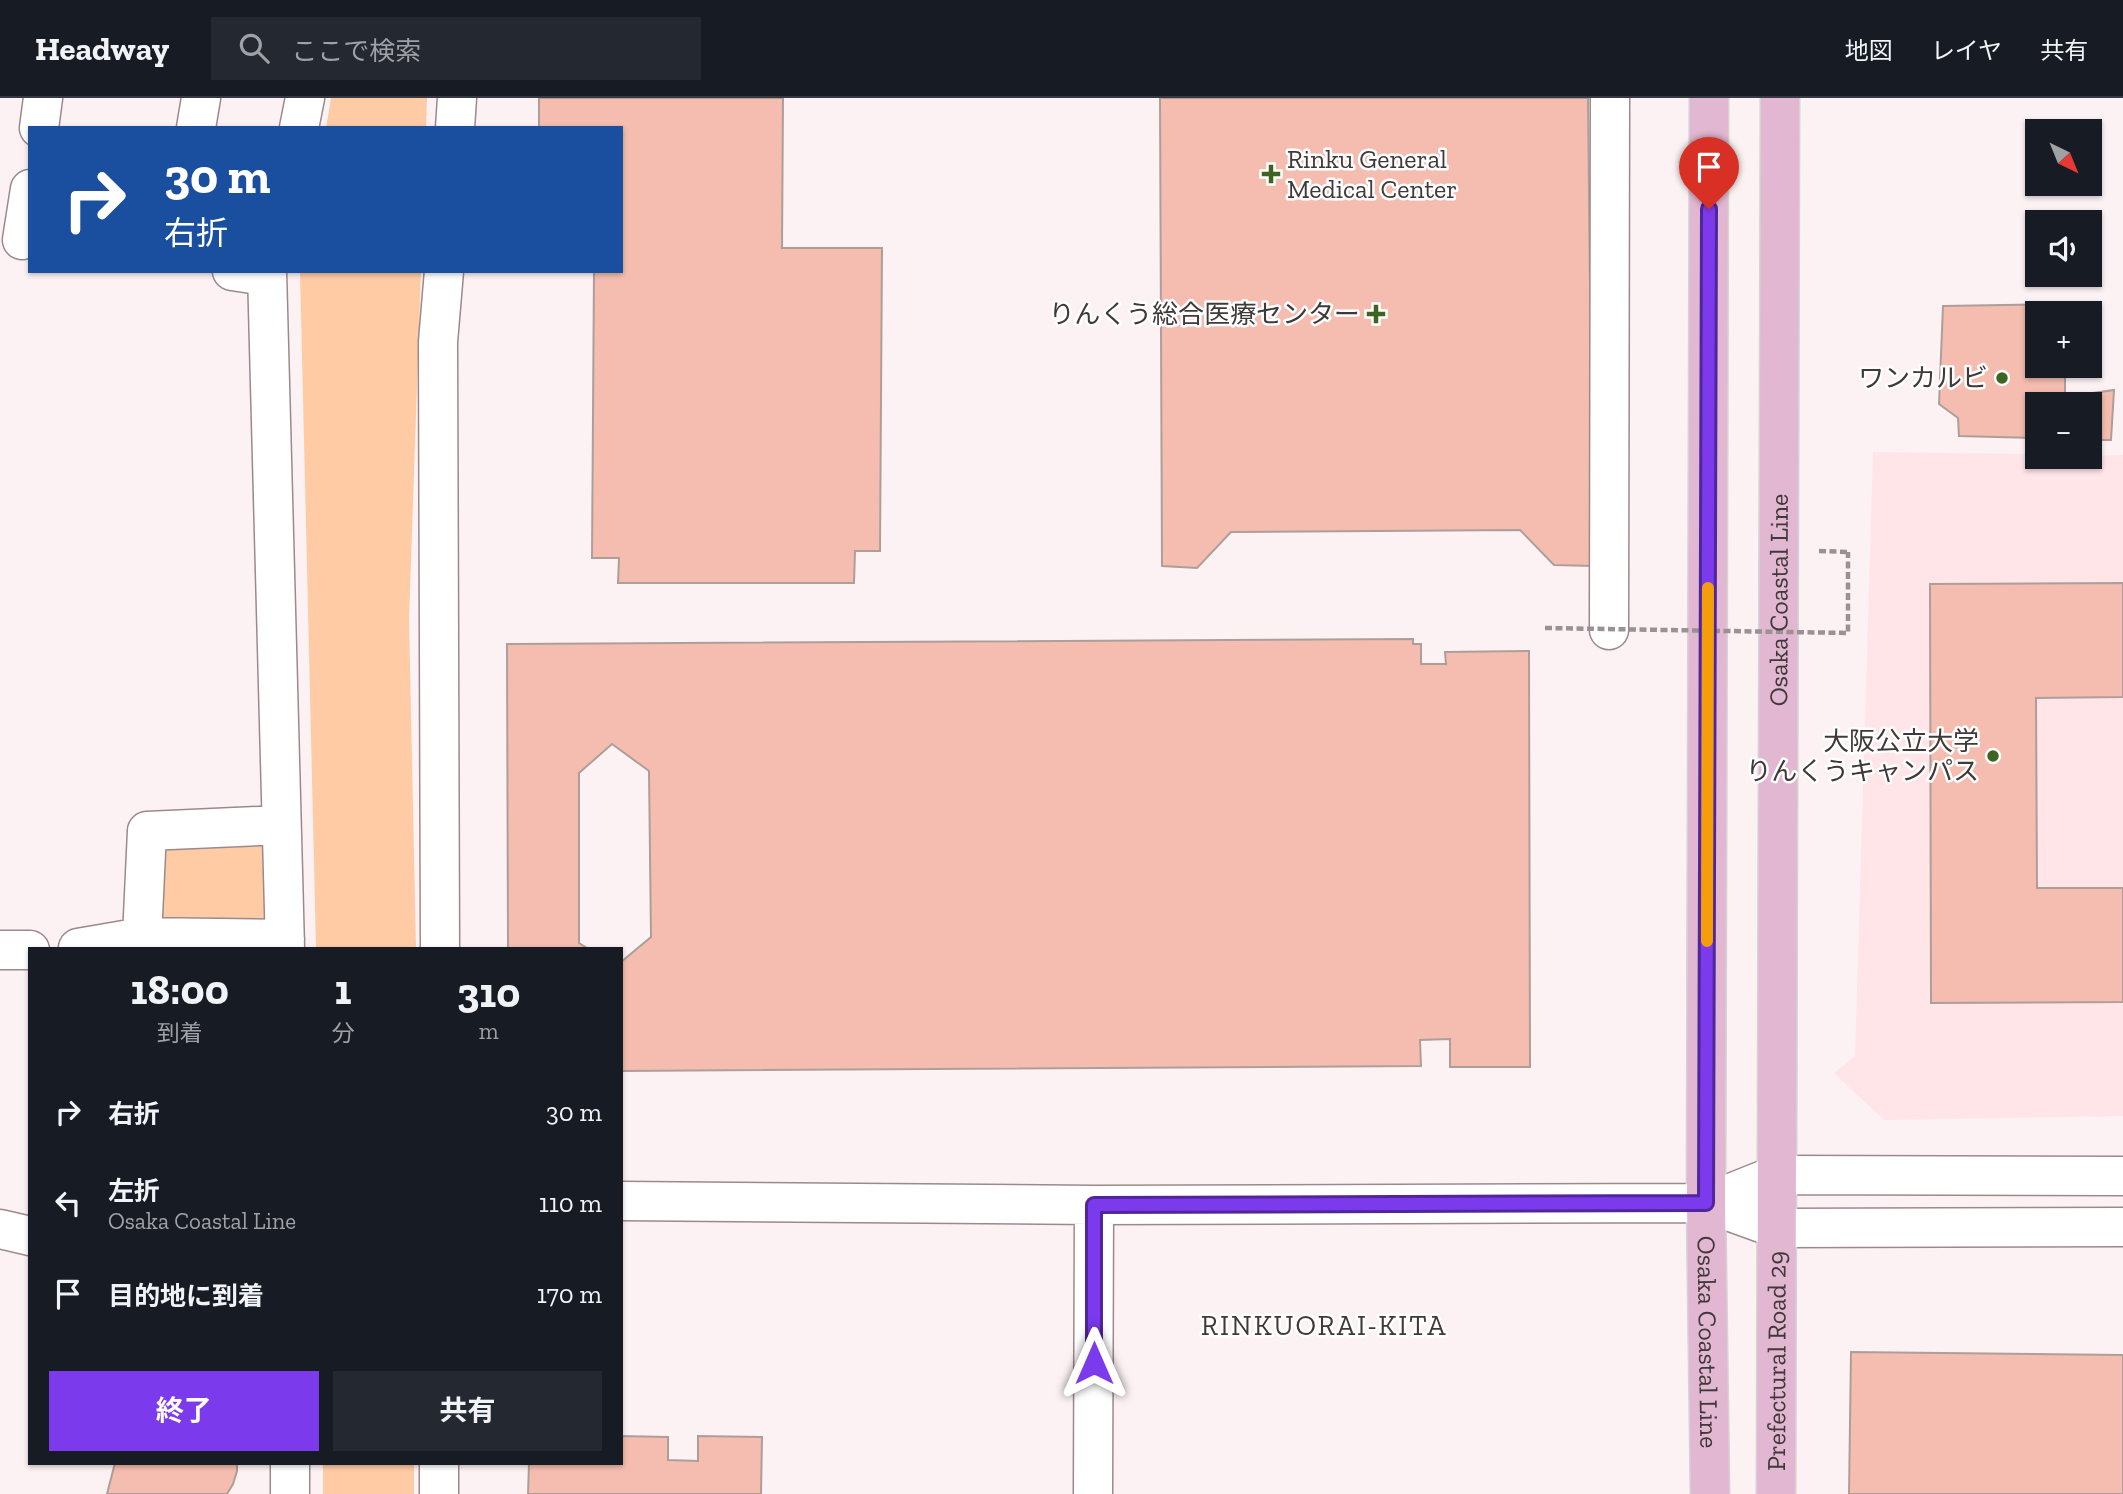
<!DOCTYPE html>
<html lang="ja">
<meta charset="utf-8">
<style>
:root{--surface:#171b24;--page:#242831;--text:#f1f3f6;--muted:#9ea1a6;--line:#363941;--accent:#7c3aed}
body{margin:0;font-family:"Zilla Slab","Noto Sans JP",serif;background:var(--page);color:var(--text);height:100vh;display:flex;flex-direction:column;font-size:26px;white-space:nowrap}
*{box-sizing:border-box;margin:0}
p{font-size:23px;color:var(--muted)}
.icon{flex:none;width:38px;height:38px;fill:none;stroke:currentColor;stroke-width:2;stroke-linecap:round;stroke-linejoin:round}
.map{position:relative;flex:1;overflow:hidden}
.details{position:absolute;left:28px;top:849px;width:595px;height:518px;display:flex;flex-direction:column;background:var(--surface);border-radius:0px;box-shadow:0 2px 5px #0004}
.details>*{flex:none}
.top-card{position:absolute;left:28px;top:28px;width:595px;height:147px;border-radius:0px;box-shadow:0 2px 5px #0004;background:#1a4fa0;color:#fff;overflow:hidden}
.needle{width:46px;rotate:137deg}
.tools{position:absolute;left:2025px;top:21px;display:grid;gap:14px}
.tools a{display:grid;place-items:center;width:77px;height:77px;border-radius:0px;background:var(--surface);box-shadow:0 2px 5px #0004;font-size:35px}
.pin{position:absolute;display:grid;place-items:center;width:60px;height:60px;color:#fff;margin:-72px -30px;border-radius:50% 50% 50% 0;rotate:-45deg;box-shadow:0 0 7px #0007}
.pin .icon{rotate:45deg}
.me{position:absolute;width:77px;margin:-38px;rotate:0deg;stroke-linejoin:round;filter:drop-shadow(0 0 5px #0008)}
.turn{display:flex;align-items:center;gap:24px;height:147px;padding:0 21px;font-size:32px}
.turn .icon{width:91px;height:91px;stroke-width:2.5}
.turn b{display:block;font-size:49px;line-height:60px}
.eta{display:flex;justify-content:space-evenly;align-items:center;height:119px;text-align:center}
.eta b{font-size:42px;font-weight:700;line-height:49px}
.action{display:flex;gap:14px;margin-top:auto;padding:14px 21px}
.action a{flex:1;height:80px;border-radius:0px;background:var(--accent);color:#fff;font-size:28px;font-weight:700;line-height:80px;text-align:center}
.action a+a{background:var(--page);color:var(--text)}
ul{padding:0;list-style:none}
li{display:flex;align-items:center;gap:21px;height:91px;padding:0 21px}
li div{flex:1}
li b{display:block;font-size:26px}
li em{font-style:normal}
header{display:flex;align-items:center;gap:42px;box-sizing:border-box;height:98px;padding:0 35px;background:var(--surface);border-bottom:2px solid var(--line)}
header strong{font-size:33px}
nav{display:flex;gap:38px;margin-inline-start:auto;font-size:24px}
.search{width:490px;height:63px;background:var(--page);display:flex;align-items:center;gap:18px;box-sizing:border-box;padding:0 24px;border-radius:0px;color:var(--muted);font-size:26px}
.map>svg:first-child{display:block}
</style>
<header>
<strong>Headway</strong>
<div class="search"><svg class="icon" aria-label="search" viewBox="0 0 24 24"><circle cx="10" cy="10" r="6"/><path d="M15 15l6 6"/></svg>ここで検索</div>
<nav><a>地図</a><a>レイヤ</a><a>共有</a></nav>
</header>
<div class="map">
<svg width="2123" height="1396" viewBox="0 0 2123 1396">
<rect width="100%" height="100%" fill="#fdf2f3"/>
<path fill="#ffe4e8" d="M1873,354L2037,356V359L2123,357V1018L1884,1022L1834,975L1855,958Z"/>
<path fill="#ffcba4" d="M331,0H427L426,30H326Z
M300,173H421L409,521L416,850H316Z
M173,748H263L265,832L160,822L161,757Z
M323,1365H414V1396H323Z"/>
<path fill="#f4bdb0" stroke="#ae9e9a" stroke-width="2" d="M539,0H783L782,150H882L880,453H855L854,485H618L619,460H592L594,173H621V30H539Z
M1160,0H1588L1593,468L1554,467L1520,432L1231,434L1197,470L1162,468Z
M2064,206V215H2037V268H2065V299L2114,292L2111,342H2090V306H2037V340L1959,338L1958,320L1939,306L1943,208Z
M2123,485V599L2036,600L2037,790H2123V904L1931,905L1930,486Z
M1413,541V546H1421V566H1446L1445,554L1529,553L1530,969H1450V941L1420,942L1421,968L621,973V864L651,839L649,673L612,646L579,675V845L587,850H508L507,546Z
M1851,1254L2123,1257V1396H1849Z
M621,1338L668,1339V1362L698,1363V1338L762,1339L761,1396H528L529,1365H621Z
M115,1365H237V1373L233,1386L227,1396H107Z"/>
<g fill="none" stroke-linecap="round" stroke-linejoin="round">
<defs>
<path id="minor" d="M39,30L43,0
M196,30L201,0
M299,30L305,0
M455,30L457,0
M22,142L30,91
M232,173L266,178
M267,173L285,850
M1609,532L1610,0
M142,839L147,733L281,727
M78,850L142,839L285,841
M440,850L438,244L444,173
M0,852H30
M621,1103L1094,1107L1706,1105L1775,1130L2123,1129
M1706,1105L1776,1077L2123,1078
M0,1131L30,1138
M290,1396V1365
M439,1396V1365
M1093,1396L1094,1107"/>
<g id="major">
<path id="s1" d="M1709,0L1706,1105L1710,1396"/>
<path id="s2" d="M1776,1396L1780,0"/>
</g>
</defs>
<use href="#minor" stroke="#9b8a8c" stroke-width="41"/>
<use href="#major" stroke="#d5d3d4" stroke-width="41"/>
<path stroke="#9a9192" stroke-width="4.5" stroke-dasharray="7 3.5" stroke-linecap="butt" d="M1819,453L1848,454"/>
<use href="#minor" stroke="#fff" stroke-width="38"/>
<use href="#major" stroke="#e2b7d1" stroke-width="38"/>
<path stroke="#9a9192" stroke-width="4.5" stroke-dasharray="7 3.5" stroke-linecap="butt" d="M1545,530L1848,535V454"/>
</g>
<g fill="none" stroke-linecap="round" stroke-linejoin="round">
<defs>
<path id="route" d="M1094,1265V1107L1706,1105L1709,111"/>
</defs>
<use href="#route" stroke="#51269a" stroke-width="18"/>
<use href="#route" stroke="#7c3aed" stroke-width="12"/>
<path stroke="#f59e0b" stroke-width="12" d="M1707,843L1708,490"/>
</g>
<g fill="#3d6521" stroke="#fff" stroke-width="2.5">
<path d="M1267.5 65.5h7v7h7v7h-7v7h-7v-7h-7v-7h7z"/>
<path d="M1372.5 205.5h7v7h7v7h-7v7h-7v-7h-7v-7h7z"/>
<circle cx="2002" cy="280" r="7"/>
<circle cx="1993" cy="658" r="7"/>
</g>
<g text-anchor="middle" dominant-baseline="central" stroke-width="5" stroke-linejoin="round" paint-order="stroke">
<g font-size="26" fill="#40393a" stroke="#fff" text-anchor="end">
<text x="1287" y="61" text-anchor="start">Rinku General<tspan x="1287" dy="30">Medical Center</tspan></text>
<text x="1360" y="216">りんくう総合医療センター</text>
<text x="1988" y="280">ワンカルビ</text>
<text x="1979" y="643">大阪公立大学<tspan x="1979" dy="30">りんくうキャンパス</tspan></text>
</g>
<g font-size="26" fill="#40393a" stroke="#fff">
<text stroke="none"><textPath href="#s2" startOffset="894">Osaka Coastal Line</textPath></text>
<text stroke="none"><textPath href="#s1" startOffset="1244">Osaka Coastal Line</textPath></text>
<text stroke="none"><textPath href="#s2" startOffset="133">Prefectural Road 29</textPath></text>
</g>
<g font-size="28" letter-spacing="2" fill="#40393a" stroke="#fff">
<text x="1324" y="1227">RINKUORAI-KITA</text>
</g>
</g>
</svg>
<div class="tools">
<a><svg class="needle" viewBox="-14 -14 28 28"><path d="M0-13l5 13h-10z" fill="#e53935"/><path d="M0 13l5-13h-10z" fill="#9ea1a6"/></svg></a>
<a><svg class="icon" aria-label="sound" viewBox="0 0 24 24"><path d="M4 9h4l5-4v14l-5-4H4zM17 9q2 3 0 6"/></svg></a>
<a>+</a>
<a>−</a>
</div>
<div class="pin" style="left:1709px;top:111px;background:#d93025"><svg class="icon" aria-label="arrive" viewBox="0 0 24 24"><path d="M6 21V4h12l-3 4 3 4H6"/></svg></div>
<svg class="me" style="left:1094px;top:1265px" viewBox="-20 -20 40 40"><path d="M0-17L14 15 0 8-14 15z" fill="#7c3aed" stroke="#fff" stroke-width="4"/></svg>
<div class="top-card">
<div class="turn"><svg class="icon" aria-label="right" viewBox="0 0 24 24"><path d="M7 20v-9h11M14 6l5 5-5 5"/></svg><div><b>30 m</b>右折</div></div>
</div>
<section class="details">
<div class="eta">
<div><b>18:00</b><p>到着</p></div>
<div><b>1</b><p>分</p></div>
<div><b>310</b><p>m</p></div>
</div>
<ul>
<li><svg class="icon" aria-label="right" viewBox="0 0 24 24"><path d="M7 20v-9h11M14 6l5 5-5 5"/></svg><div><b>右折</b></div><em>30 m</em></li>
<li><svg class="icon" aria-label="left" viewBox="0 0 24 24"><path d="M17 20v-9H6M10 6l-5 5 5 5"/></svg><div><b>左折</b><p>Osaka Coastal Line</p></div><em>110 m</em></li>
<li><svg class="icon" aria-label="arrive" viewBox="0 0 24 24"><path d="M6 21V4h12l-3 4 3 4H6"/></svg><div><b>目的地に到着</b></div><em>170 m</em></li>
</ul>
<div class="action"><a>終了</a><a>共有</a></div>
</section>
</div>
